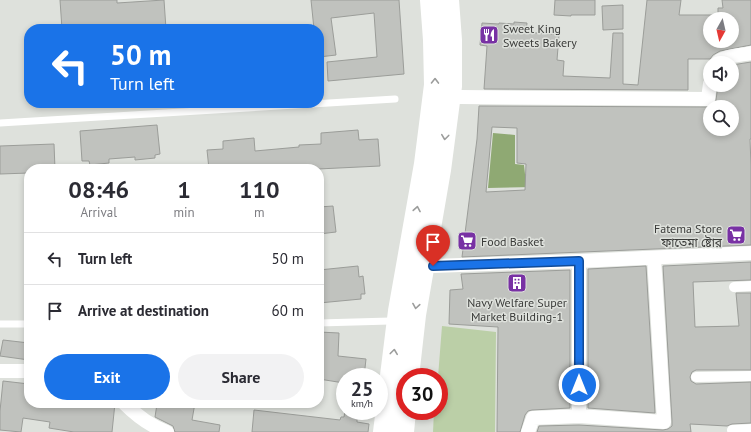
<!DOCTYPE html>
<meta charset="utf-8">
<style>
:root{--surface:#fff;--page:#f2f2f3;--text:#2b2b33;--muted:#7c7c81;--line:#e1e1e2;--accent:#1a73e8}
body{margin:0;font-family:"PT Sans","Noto Sans Bengali",sans-serif;background:var(--page);color:var(--text);height:100vh;display:flex;flex-direction:column;font-size:15px;white-space:nowrap}
*{box-sizing:border-box;margin:0}
p{font-size:13px;color:var(--muted)}
.icon{flex:none;width:22px;height:22px;fill:none;stroke:currentColor;stroke-width:2;stroke-linecap:round;stroke-linejoin:round}
.map{position:relative;flex:1;overflow:hidden}
.side{position:absolute;left:24px;top:164px;width:300px;height:244px;display:flex;flex-direction:column;background:var(--surface);border-radius:16px;box-shadow:0 2px 6px #0003}
.side>*{flex:none}
.banner{position:absolute;left:24px;top:24px;width:300px;height:84px;border-radius:16px;box-shadow:0 2px 6px #0003;background:#1a73e8;color:#fff;overflow:hidden}
.needle{width:26px;rotate:188deg}
.buttons{position:absolute;left:703px;top:12px;display:grid;gap:8px}
.buttons a{display:grid;place-items:center;width:36px;height:36px;border-radius:50%;background:var(--surface);box-shadow:0 2px 6px #0003;font-size:20px}
.speed{position:absolute;left:336px;top:368px;display:flex;gap:8px;font-size:20px;font-weight:700;text-align:center}
.speed>*{display:grid;place-content:center;width:52px;height:52px;border-radius:50%;background:var(--surface);box-shadow:0 2px 6px #0003;line-height:1}
.speed small{font-size:10px;font-weight:400}
.speed .limit{border:6px solid #d22;background:#fff;color:#111}
.pin{position:absolute;display:grid;place-items:center;width:34px;height:34px;color:#fff;margin:-41px -17px;border-radius:50% 50% 50% 0;rotate:-45deg;box-shadow:0 0 4px #0007}
.pin .icon{rotate:45deg}
.me{position:absolute;width:44px;margin:-22px;rotate:0deg;stroke-linejoin:round;filter:drop-shadow(0 0 3px #0008)}
.turn{display:flex;align-items:center;gap:14px;height:84px;padding:0 20px;font-size:18px}
.turn .icon{width:52px;height:52px;stroke-width:2.5}
.turn b{display:block;font-size:28px;line-height:34px}
.eta{display:flex;justify-content:space-evenly;align-items:center;height:68px;text-align:center}
.eta b{font-size:24px;font-weight:600;line-height:28px}
.primary-button{display:flex;gap:8px;margin-top:auto;padding:8px 20px}
.primary-button a{flex:1;height:46px;border-radius:24px;background:var(--accent);color:#fff;font-size:16px;font-weight:600;line-height:46px;text-align:center}
.primary-button a+a{background:var(--page);color:var(--text)}
ul{padding:0;list-style:none}
li{display:flex;align-items:center;gap:12px;height:52px;padding:0 20px;border-top:1px solid var(--line)}
li div{flex:1}
li b{display:block;font-size:15px}
li em{font-style:normal}
.map>svg:first-child{display:block}
</style>
<div class="map">
<svg width="751" height="432" viewBox="0 0 751 432">
<rect width="100%" height="100%" fill="#dee1dc"/>
<path fill="#bbcfa7" d="M442,326L496,332L495,432H433L434,411H439V377H438Z"/>
<path fill="#8fa973" d="M493,133L515,135V164L524,165L525,174L534,175L533,187L488,188Z"/>
<path fill="#c0c2be" stroke="#9b9d99" fill-rule="evenodd" d="M60,0H117V3L164,0L166,29H62Z
M311,0H399L404,74L328,81L327,62L377,57L374,13L331,18L336,55L319,57V29H314Z
M555,0H595V15H571V16L554,15Z
M647,0H681L679,15H718V8H723L722,0H751V45L720,51L713,55L710,59H688V90L484,89L487,46L480,45L482,23L499,24V23L514,24V22L527,23L526,32L559,35L557,60L564,61L563,76L610,78L613,33H623V84L638,85ZM710,19H732V41H710Z
M623,5V29L603,30L602,6Z
M751,62V139H750L751,166V245L462,257L477,139L479,106L710,107V129H732V107H710L715,104L716,100L718,85H732V65ZM492,127L517,128V163L526,164L525,190L486,192Z
M157,125L160,154L155,155V158L135,160V157L109,159V163L90,165L89,161H82L80,131Z
M358,130L359,140L378,139L380,166L318,169H209L207,150L223,149V141L254,138L255,151L299,147V145L321,144V133Z
M54,144L55,169H29V173L0,174V146Z
M333,206L336,232L319,234V207Z
M751,262V280L693,282L695,327L739,326L736,293H751V370H696L692,372L690,377L691,381L696,384L751,382V423L732,424L727,426L690,424L691,432H537L539,426L579,425L663,430L668,429L672,426V421L663,266Z
M358,266L359,277L363,276L365,294H361V299L319,303V270Z
M646,266L655,413L588,408V269Z
M570,270V408L532,410L528,411L525,415L520,432H497L498,327L449,324L450,290L463,289L461,274Z
M319,332L339,333L338,356L366,359L364,377H344V383L319,379Z
M3,340L29,343V360L0,356Z
M3,381L29,384V403H115L112,432H74L49,428L50,422L23,418L21,432L0,430V411Z
M172,403H195L192,420L220,425L219,432H175L173,426L155,417L157,404L172,406Z
M254,410L340,420L341,417H344L345,411H357V422L369,424L368,432H252Z"/>
<g fill="none" stroke-linecap="round" stroke-linejoin="round">
<path stroke="#fff" stroke-width="7" d="M0,123L395,99
M319,323L390,321
M0,324H29"/>
<path stroke="#fff" stroke-width="10" d="M734,287L751,286
M696,377L751,376
M732,430L751,429"/>
<path stroke="#fff" stroke-width="14" d="M717,63C721,56 742,55 751,53
M460,97L708,99L710,84
M433,266L579,261L751,253
M0,371H29
M124,403C137,416 150,426 167,432
M579,416V261
M528,432L533,418L579,416L664,422L654,258"/>
<path stroke="#fff" stroke-width="22" d="M408,377L415,315L440,170L451,86V40L448,0
M384,432L399,311L425,164L435,85L434,40L431,0
M403,432L405,411"/>
</g>
<defs><path id="oneway-chevron" d="M-2-3.5L2.5 0L-2 3.5" fill="none" stroke-width="1.6" stroke-linecap="round" stroke-linejoin="round"/></defs>
<g stroke="#9c9d9c">
<use href="#oneway-chevron" transform="translate(435 81) rotate(-89)"/>
<use href="#oneway-chevron" transform="translate(445 137) rotate(97)"/>
<use href="#oneway-chevron" transform="translate(417 209) rotate(-80)"/>
<use href="#oneway-chevron" transform="translate(416 306) rotate(99)"/>
<use href="#oneway-chevron" transform="translate(394 352) rotate(-83)"/>
</g>
<g fill="none" stroke-linecap="round" stroke-linejoin="round">
<defs>
<path id="route" d="M433,266L579,261V385"/>
</defs>
<use href="#route" stroke="#114b97" stroke-width="10"/>
<use href="#route" stroke="#1a73e8" stroke-width="7"/>
</g>
<defs>
<symbol id="restaurant-square" viewBox="-11 -11 22 22"><rect x="-9" y="-9" width="18" height="18" rx="4" fill="#7831a4" stroke="#dee1dc"/><path d="M-5-6h1v4h1v-4h1v4h1v-4h1v5L-1.5 .5V6h-2V.5L-5-1ZM5-6V6H3V1.5H1.5Q1.5-4 5-6Z" fill="#fff"/></symbol>
<symbol id="supermarket-square" viewBox="-11 -11 22 22"><rect x="-9" y="-9" width="18" height="18" rx="4" fill="#7831a4" stroke="#dee1dc"/><path d="M-6-5.5h2.5l.6 2H6L4.5 2H-2.5L-4.4-4H-6ZM-1.5 3.2a1.3 1.3 0 1 0 .1 0ZM3 3.2a1.3 1.3 0 1 0 .1 0Z" fill="#fff"/></symbol>
<symbol id="building-square" viewBox="-11 -11 22 22"><rect x="-9" y="-9" width="18" height="18" rx="4" fill="#7831a4" stroke="#dee1dc"/><path d="M-4-6H4V6H1V3H-1V6H-4ZM-2.5-4.3h1.7v1.8h-1.7ZM.8-4.3h1.7v1.8H.8ZM-2.5-1h1.7V.8h-1.7ZM.8-1h1.7V.8H.8Z" fill="#fff"/></symbol>
</defs>
<g fill-rule="evenodd">
<use href="#restaurant-square" x="478" y="24" width="22" height="22"/>
<use href="#supermarket-square" x="725" y="224" width="22" height="22"/>
<use href="#supermarket-square" x="456" y="230" width="22" height="22"/>
<use href="#building-square" x="506" y="272" width="22" height="22"/>
</g>
<g text-anchor="middle" dominant-baseline="central" stroke-width="3" stroke-linejoin="round" paint-order="stroke">
<g font-size="12" fill="#3a3b39" stroke="#dee1dc" text-anchor="start">
<text x="503" y="28">Sweet King<tspan x="503" dy="14">Sweets Bakery</tspan></text>
<text x="722" y="228" text-anchor="end">Fatema Store<tspan x="722" dy="14">ফাতেমা ষ্টোর</tspan></text>
<text x="481" y="241">Food Basket</text>
<text x="517" y="302" text-anchor="middle">Navy Welfare Super<tspan x="517" dy="14">Market Building-1</tspan></text>
</g>
</g>
</svg>
<div class="buttons">
<a><svg class="needle" viewBox="-14 -14 28 28"><path d="M0-13l5 13h-10z" fill="#e53935"/><path d="M0 13l5-13h-10z" fill="#7c7c81"/></svg></a>
<a><svg class="icon" aria-label="sound" viewBox="0 0 24 24"><path d="M4 9h4l5-4v14l-5-4H4zM17 9q2 3 0 6"/></svg></a>
<a><svg class="icon" aria-label="search" viewBox="0 0 24 24"><circle cx="10" cy="10" r="6"/><path d="M15 15l6 6"/></svg></a>
</div>
<div class="speed"><div>25<small>km/h</small></div><div class="limit">30</div></div>
<div class="pin" style="left:433px;top:266px;background:#d93025"><svg class="icon" aria-label="arrive" viewBox="0 0 24 24"><path d="M6 21V4h12l-3 4 3 4H6"/></svg></div>
<svg class="me" style="left:579px;top:385px" viewBox="-20 -20 40 40"><circle r="17" fill="#1a73e8" stroke="#fff" stroke-width="3"/><path d="M0-11L8 9 0 5-8 9z" fill="#fff"/></svg>
<div class="banner">
<div class="turn"><svg class="icon" aria-label="left" viewBox="0 0 24 24"><path d="M17 20v-9H6M10 6l-5 5 5 5"/></svg><div><b>50 m</b>Turn left</div></div>
</div>
<section class="side">
<div class="eta">
<div><b>08:46</b><p>Arrival</p></div>
<div><b>1</b><p>min</p></div>
<div><b>110</b><p>m</p></div>
</div>
<ul>
<li><svg class="icon" aria-label="left" viewBox="0 0 24 24"><path d="M17 20v-9H6M10 6l-5 5 5 5"/></svg><div><b>Turn left</b></div><em>50 m</em></li>
<li><svg class="icon" aria-label="arrive" viewBox="0 0 24 24"><path d="M6 21V4h12l-3 4 3 4H6"/></svg><div><b>Arrive at destination</b></div><em>60 m</em></li>
</ul>
<div class="primary-button"><a>Exit</a><a>Share</a></div>
</section>
</div>
